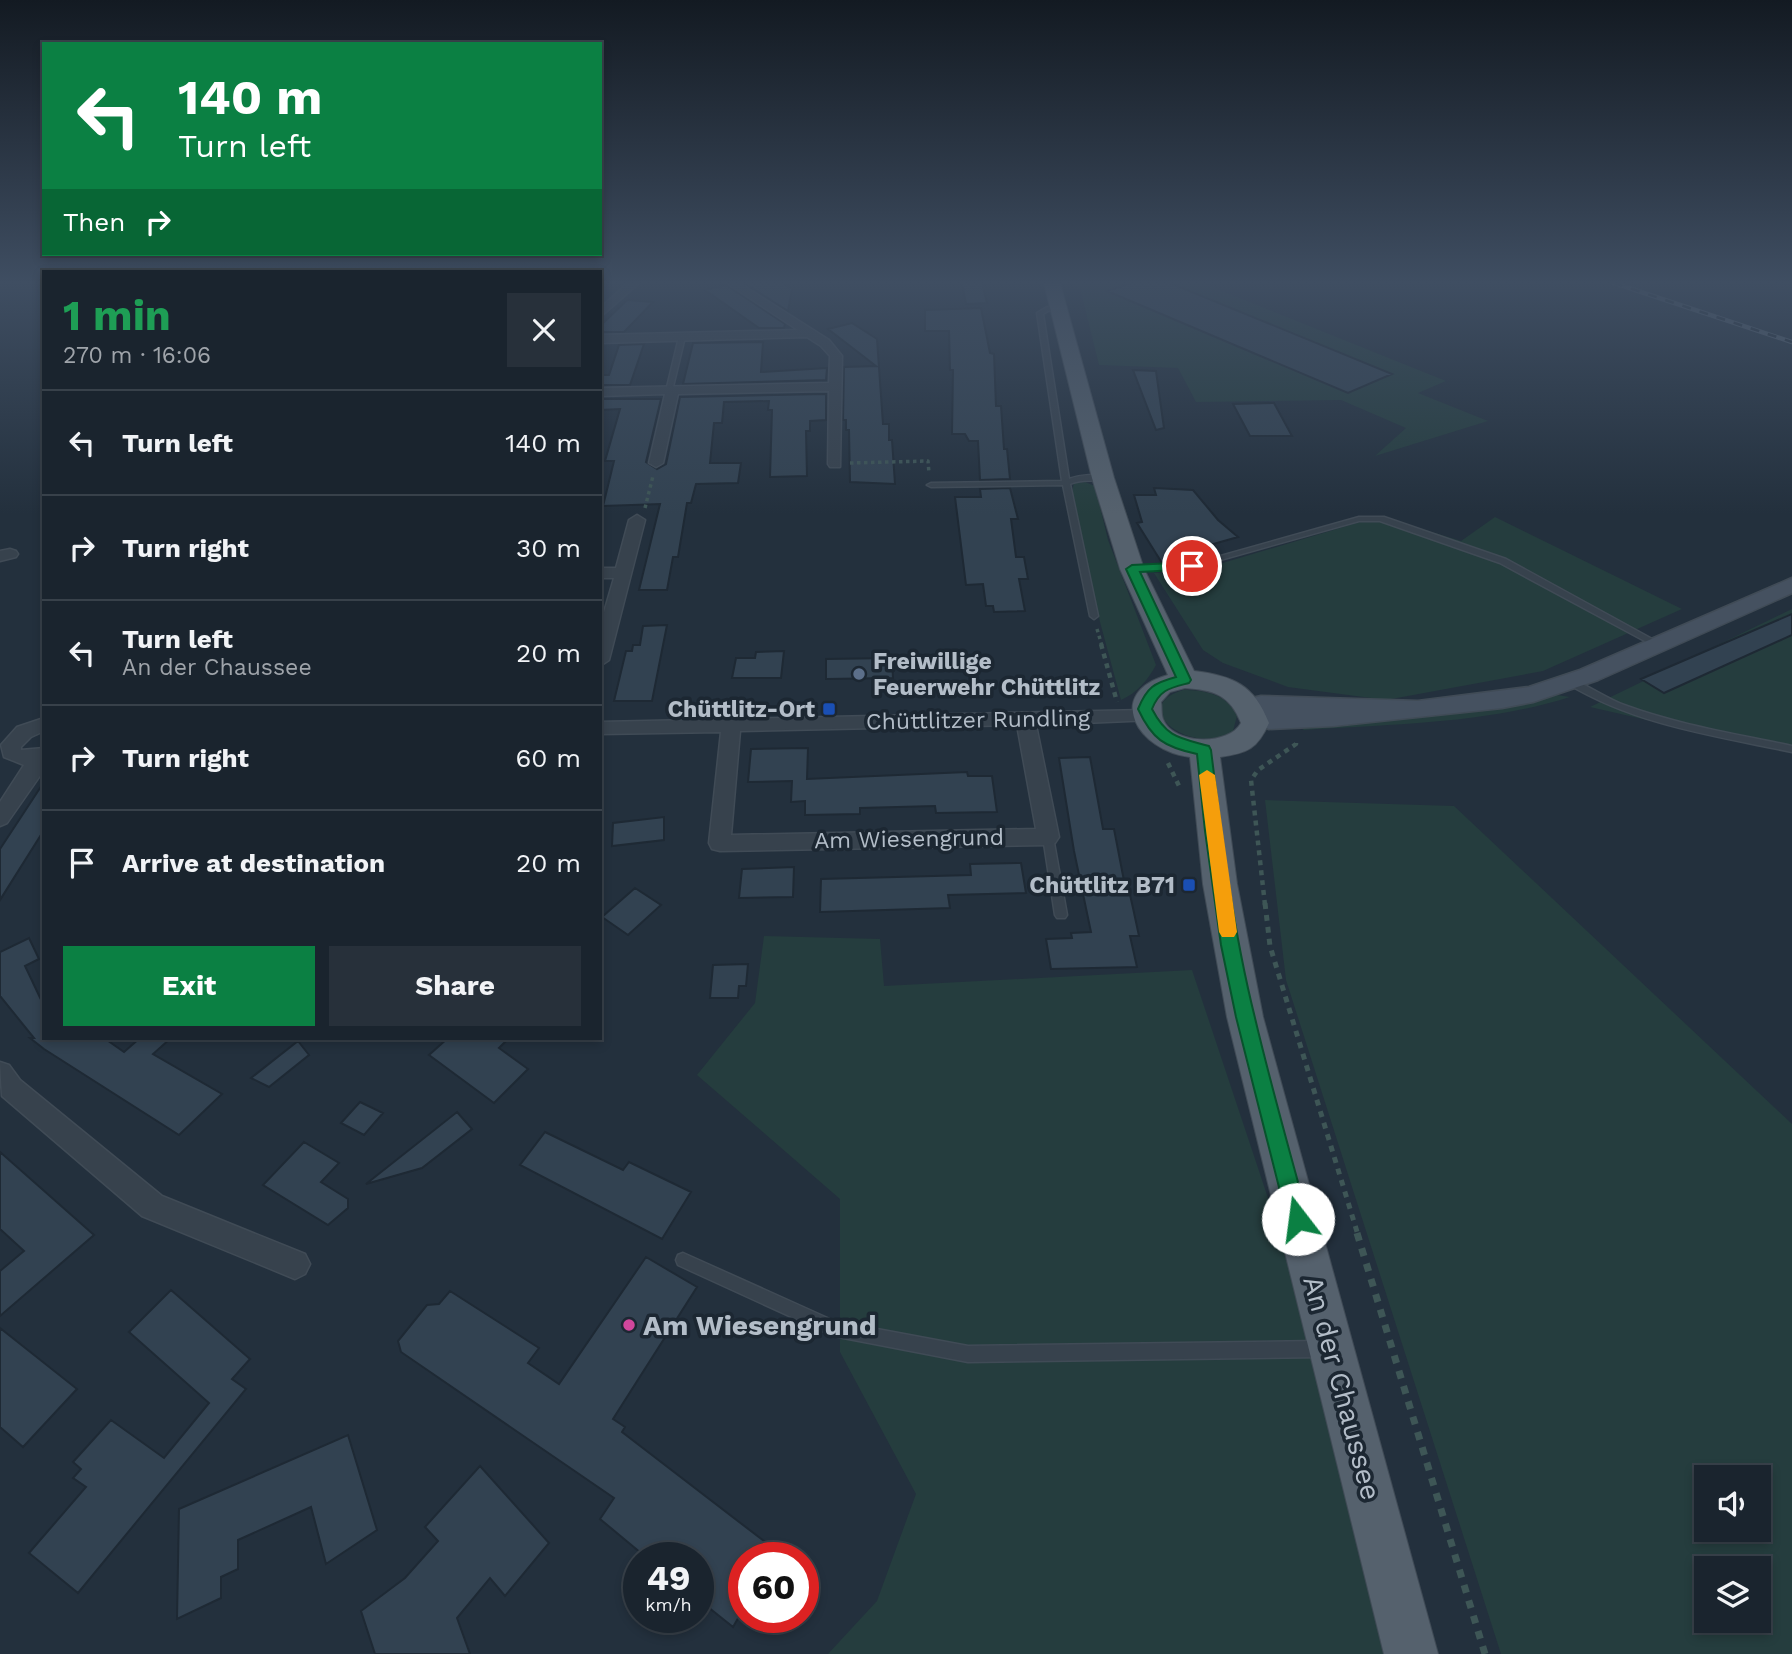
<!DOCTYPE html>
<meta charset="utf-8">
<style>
:root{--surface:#1a242e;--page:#27303a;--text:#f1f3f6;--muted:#9fa4aa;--line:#38414a;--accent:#0b8043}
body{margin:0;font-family:"Work Sans",sans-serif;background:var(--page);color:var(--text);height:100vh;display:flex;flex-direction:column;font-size:26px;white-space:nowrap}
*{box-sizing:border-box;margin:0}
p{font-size:23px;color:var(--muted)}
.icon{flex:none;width:38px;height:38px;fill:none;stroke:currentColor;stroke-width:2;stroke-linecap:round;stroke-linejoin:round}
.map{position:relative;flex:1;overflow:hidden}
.details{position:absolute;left:42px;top:270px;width:560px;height:770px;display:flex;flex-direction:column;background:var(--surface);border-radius:0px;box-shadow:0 4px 10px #0003,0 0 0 2px var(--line)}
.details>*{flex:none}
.banner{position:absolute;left:42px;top:42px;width:560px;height:214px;border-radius:0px;box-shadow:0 4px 10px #0003,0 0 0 2px var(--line);background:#0b8043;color:#fff;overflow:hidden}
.tools{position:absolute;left:1694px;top:1465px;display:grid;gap:14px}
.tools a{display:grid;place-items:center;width:77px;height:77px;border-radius:0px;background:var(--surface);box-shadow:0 4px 10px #0003,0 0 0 2px var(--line);font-size:35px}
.speed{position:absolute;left:623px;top:1542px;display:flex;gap:14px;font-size:35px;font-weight:700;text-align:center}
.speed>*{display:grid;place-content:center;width:91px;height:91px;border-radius:50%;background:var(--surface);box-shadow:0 4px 10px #0003,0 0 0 2px var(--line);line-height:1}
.speed small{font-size:18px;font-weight:400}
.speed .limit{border:10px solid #d22;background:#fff;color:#111}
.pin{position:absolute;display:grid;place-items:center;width:60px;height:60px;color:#fff;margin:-30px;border:4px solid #fff;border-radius:50%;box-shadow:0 2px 7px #0007}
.me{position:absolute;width:77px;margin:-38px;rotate:345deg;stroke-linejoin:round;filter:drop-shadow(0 0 5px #0008)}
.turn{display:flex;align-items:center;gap:24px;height:147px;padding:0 21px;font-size:32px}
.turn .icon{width:91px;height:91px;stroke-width:2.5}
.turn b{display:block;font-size:49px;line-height:60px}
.then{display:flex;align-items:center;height:66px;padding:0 21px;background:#0003;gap:14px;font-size:26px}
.round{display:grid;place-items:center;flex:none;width:74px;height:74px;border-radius:0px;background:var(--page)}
.overview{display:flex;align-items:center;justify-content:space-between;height:119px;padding:0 21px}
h1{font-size:42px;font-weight:700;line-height:52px;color:#1e9e55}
.primary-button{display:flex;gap:14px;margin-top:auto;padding:14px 21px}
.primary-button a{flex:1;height:80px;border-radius:0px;background:var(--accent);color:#fff;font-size:28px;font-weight:700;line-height:80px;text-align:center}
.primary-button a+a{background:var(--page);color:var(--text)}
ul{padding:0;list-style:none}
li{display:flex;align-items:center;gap:21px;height:105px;padding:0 21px;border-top:2px solid var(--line)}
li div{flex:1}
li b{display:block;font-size:26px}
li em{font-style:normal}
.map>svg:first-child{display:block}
</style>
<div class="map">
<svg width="1792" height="1654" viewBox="0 0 1792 1654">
<rect width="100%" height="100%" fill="#23303d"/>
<path fill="#253d3e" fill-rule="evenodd" d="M1069,283H1202L1446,381L1418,393L1488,421L1375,456L1406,428L1341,400L1196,402L1178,368L1099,365L1080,288Z
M1085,482L1095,486L1108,540L1156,665C1148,680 1137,693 1121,700L1100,622L1072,492L1074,483Z
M1380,516L1461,541L1495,517L1682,609L1543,671L1386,700L1288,687L1223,663L1203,650L1154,573L1196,571Z
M1792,609V753L1590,707Z
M1183,690C1204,690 1228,694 1237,716L1233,731C1192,758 1126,707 1183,690Z
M1557,695L1570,697C1484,724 1393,724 1304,730L1296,725L1484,710Z
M1265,800L1454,806L1792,1124V1654H1501L1286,980ZM1706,1477H1759V1530H1706ZM1706,1568H1759V1620H1706Z
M764,936L880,939L884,986L1192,970L1310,1324L1399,1654H828L877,1601L916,1494L840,1352V1199L697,1075L755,1003Z"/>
<path fill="#324251" stroke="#1e2934" stroke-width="2" d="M744,283H783L792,289L788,311Z
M962,283H982L987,303L966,304Z
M1131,283H1170L1392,374L1348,393L1107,291Z
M726,285L785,324L784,328H759L705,290Z
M627,300L653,302L624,332H600V326Z
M981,308L990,353L994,354L996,406H1001L1004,449H1007L1010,479L980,480L978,441H969L965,434H952L953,370H950L949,331H925V310Z
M852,323L877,339L883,424H889V440H892L895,484L850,482L849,430H846V420H843L844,367L876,366L828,329Z
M763,342L761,372L827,368L826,380L683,384L693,343Z
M644,344L630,385H600V375H609L619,345Z
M1133,370L1156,371L1164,428L1156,430Z
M826,394V420L810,421V431H806L807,476L770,477L772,410H768L769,401L724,402L722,423H714L710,463H741L738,483L696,484L691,503H687L678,557H673L667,590H639L660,504L603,506L614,461H605L620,409L600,410V399H661L646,462L657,469L666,464L680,397Z
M1274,403L1292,436H1250L1233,404Z
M1010,488L1018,519H1011L1016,557H1024L1028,579H1019L1025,611L994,612L993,606H986L983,584L966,585L955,497H981L980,489Z
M1154,488L1193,490L1218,520L1238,537L1185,552L1191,560L1162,563L1137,523L1142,522L1134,495H1156Z
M1792,614V635L1664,693L1641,679Z
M667,625L652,701H614L626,651H632L633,645H640L643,626Z
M784,651L781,678H732L736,658H755L756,652Z
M892,658L893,678L826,679V659Z
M808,748L807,779L967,772L968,776H992L997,812L936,813L935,806L860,808V814L805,815V801L791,802L792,781L748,782L751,749Z
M1090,757L1103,829H1114L1125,886H1128L1133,908L1139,936H1130L1137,967L1051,969L1046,939L1072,938L1071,933L1091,932L1074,851L1059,758Z
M44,782V830L0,900V849Z
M664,817V840L612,846L613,823Z
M1021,863L1026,893L948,895L950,908L820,912L821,879L971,875L970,864Z
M794,867L793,897L739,898L742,869Z
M635,888L661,905L628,935L602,917Z
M29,938L39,959L25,966L44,1006V1038H104L124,1052L140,1038H171L153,1054L222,1094L179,1135L44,1049L30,1038H34L0,996V952Z
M748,964L746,986H739L738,998H710L713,965Z
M448,1038H509L499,1048L528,1069L494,1103L429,1055Z
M298,1041L309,1055L269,1087L251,1078Z
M360,1102L383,1113L364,1135L341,1123Z
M457,1112L472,1129L422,1168L366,1184Z
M545,1132L623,1170L629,1162L691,1192L662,1239L520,1165Z
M304,1142L339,1163L321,1182L348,1199V1208L328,1225L263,1185Z
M0,1152L94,1235L0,1316V1271L24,1251L0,1229Z
M646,1257L697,1287L613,1419L625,1427L622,1432L786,1558H744V1608L733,1627L698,1599V1558H647L600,1519L614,1498L401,1352L398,1341L427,1305L439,1304L450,1291L539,1348L528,1363L559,1384Z
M171,1290L250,1359L232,1379L246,1389L78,1593L29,1553L86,1487L73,1478L81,1469L73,1462L111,1420L164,1458L209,1403L129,1332Z
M0,1328L77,1389L23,1447L0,1427Z
M348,1435L377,1530L326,1564L311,1507L238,1540V1569L221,1577V1598L177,1619L179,1509Z
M480,1466L549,1543L505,1596L490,1578L457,1618L470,1654H375L361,1611L405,1578L438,1541L425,1527Z"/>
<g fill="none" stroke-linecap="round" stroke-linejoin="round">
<defs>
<path id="lane" d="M1047,307H1058L1061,309L1048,311L1043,314L1069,479C1080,475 1097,473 1107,478C1096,483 1083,478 1070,484L1098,616L1094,619L1090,616L1063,485L931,487L927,485L931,483L1062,481L1037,313Z
M682,335L685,337L673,387L675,391L672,393L670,392L667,387L679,337Z
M1359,517H1384L1506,559L1663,645L1662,647H1656L1500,563L1380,521H1359L1192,568L1132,571L1128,569L1132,567L1192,564Z
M1571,679C1589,686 1606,698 1624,705C1678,725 1736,734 1792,746V752C1716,736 1636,725 1568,684L1566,682L1568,680Z
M1048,833L1053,837L1067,915L1065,918H1057L1055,915L1043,837Z
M683,1253L834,1321L968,1346L1321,1341L1326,1344L1329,1349L1326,1354L1321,1357L968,1362L833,1336L678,1265L676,1260L678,1255Z"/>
<path id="street" d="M628,283H639L600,317V308Z
M727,283H739L829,340L842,356L840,467H830L828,464L829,391L678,394L663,463L656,467L649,463L665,394L600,396V388L829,383L830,356L821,346L807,337L600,343V335L798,330Z
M637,515L645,520L609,660L600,666V626L614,578H600V568H616L629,520Z
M10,549L16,551L18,554L16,557L0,561V551Z
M1146,710L1153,712L1155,716L1153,720L1036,725L1059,837L1055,843L1048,845L720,851L712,849L709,843L721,732L600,734V722ZM1017,725L1036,829L731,835L740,731Z
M44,718V731L31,737L21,747V750L44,748V770L7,823L0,826V802L24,765L4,757L1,745L17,727Z
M0,1062L9,1065L20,1080L162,1196L305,1254L310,1264L305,1274L295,1279L142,1216L2,1096Z"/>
<path id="secondary" d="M1792,578V593L1598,680L1533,702L1502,708L1333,726L1269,729L1245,719L1241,713L1252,698L1261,696L1418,701L1529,687L1580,670Z"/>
<path id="primary" d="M1044,283H1060L1114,478L1144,569L1194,671C1234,676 1254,685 1269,723C1257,749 1248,753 1220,757L1237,884L1263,1017L1438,1654H1384L1227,1017L1203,884L1190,757C1138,751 1103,693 1168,675L1120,569L1092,478ZM1185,688C1214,690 1230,695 1241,723C1229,746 1173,745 1163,719C1161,714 1162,707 1161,702L1170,692Z"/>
</defs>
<use href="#lane" stroke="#404b56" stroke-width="3"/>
<use href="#street" stroke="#404b56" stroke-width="3"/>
<use href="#secondary" stroke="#404b56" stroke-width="3"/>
<use href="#primary" stroke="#404b56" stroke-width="2"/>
<path stroke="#3e5656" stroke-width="3.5" stroke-dasharray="3.5 3.5" stroke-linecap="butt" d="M850,463L928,461L929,473
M645,508L653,476
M1097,629L1102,646"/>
<path stroke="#3e5656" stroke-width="4.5" stroke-dasharray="5 5" stroke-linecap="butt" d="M1101,644L1117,702
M1168,763L1179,786
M1265,905L1251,780L1258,770L1296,744V739"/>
<path stroke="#3e5656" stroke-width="5" stroke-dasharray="6 6" stroke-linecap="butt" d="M1265,903L1270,946L1358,1235"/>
<path stroke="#3e5656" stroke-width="7" stroke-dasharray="8 8" stroke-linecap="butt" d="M1357,1233L1485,1654"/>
<use href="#lane" fill="#37424d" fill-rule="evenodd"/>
<use href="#street" fill="#37424d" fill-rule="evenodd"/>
<use href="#secondary" fill="#455160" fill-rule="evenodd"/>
<use href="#primary" fill="#55616d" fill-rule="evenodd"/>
<defs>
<path id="rail" d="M1614,283L1792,342"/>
</defs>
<use href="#rail" stroke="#596674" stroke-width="4.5"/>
<use href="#rail" stroke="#1c2732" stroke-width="2.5" stroke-dasharray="9" stroke-linecap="butt"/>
</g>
<linearGradient id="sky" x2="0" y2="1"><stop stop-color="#131a22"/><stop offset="0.55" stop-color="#3f4e62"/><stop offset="1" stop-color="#3f4e62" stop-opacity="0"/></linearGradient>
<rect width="1792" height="514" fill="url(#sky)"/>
<path fill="#0b8043" stroke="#07532c" stroke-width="2" d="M1192,562L1196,563V569L1140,572L1191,680L1189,683C1170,688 1160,689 1152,709C1167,738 1180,738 1209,746L1211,750C1222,840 1233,930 1255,1018C1271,1086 1290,1152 1308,1219L1305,1227L1298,1230L1290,1227L1287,1219L1236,1017L1221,945L1205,831L1197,754C1164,747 1152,739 1138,709C1147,687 1154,683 1176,677L1126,569L1132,565Z"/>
<path fill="#f59e0b" d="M1207,770L1215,775L1237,932L1234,937H1222L1219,932L1199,775Z"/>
<circle fill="#5c6f8a" stroke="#1c2732" stroke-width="2.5" cx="859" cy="674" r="7"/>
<g fill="#1a4fb4" stroke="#1c2732" stroke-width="2.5">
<rect x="822" y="702" width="14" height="14" rx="3.5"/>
<rect x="1182" y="878" width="14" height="14" rx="3.5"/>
</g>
<circle fill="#d1479c" stroke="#1c2732" stroke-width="2.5" cx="629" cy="1325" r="7"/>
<g text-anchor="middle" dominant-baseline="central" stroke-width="7" stroke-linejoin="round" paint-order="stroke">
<g font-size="23" font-weight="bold" fill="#b3bdc8" stroke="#1c2732" text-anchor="end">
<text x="873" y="661" text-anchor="start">Freiwillige<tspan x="873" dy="26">Feuerwehr Chüttlitz</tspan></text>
<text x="815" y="709">Chüttlitz-Ort</text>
<text x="1175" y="885">Chüttlitz B71</text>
</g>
<g font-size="23" fill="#b3bdc8" stroke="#1c2732">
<text transform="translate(978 720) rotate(-1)">Chüttlitzer Rundling</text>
<text transform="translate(909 839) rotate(-1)">Am Wiesengrund</text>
</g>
<g font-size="28" font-weight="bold" fill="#b3bdc8" stroke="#1c2732" text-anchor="start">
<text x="643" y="1325">Am Wiesengrund</text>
</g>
<g font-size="28" fill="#b3bdc8" stroke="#1c2732">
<text transform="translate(1342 1388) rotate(75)">An der Chaussee</text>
</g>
</g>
</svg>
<div class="tools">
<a><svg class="icon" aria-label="sound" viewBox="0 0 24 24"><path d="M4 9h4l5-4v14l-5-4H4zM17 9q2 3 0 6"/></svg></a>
<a><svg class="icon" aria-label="layers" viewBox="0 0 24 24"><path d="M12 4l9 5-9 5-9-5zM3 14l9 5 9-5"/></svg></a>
</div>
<div class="speed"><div>49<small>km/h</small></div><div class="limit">60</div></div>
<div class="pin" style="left:1192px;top:566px;background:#d93025"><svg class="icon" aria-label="arrive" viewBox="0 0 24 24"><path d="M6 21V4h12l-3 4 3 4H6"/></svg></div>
<svg class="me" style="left:1298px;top:1219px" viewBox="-20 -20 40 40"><circle r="19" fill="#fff"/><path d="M0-13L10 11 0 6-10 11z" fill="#0b8043"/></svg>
<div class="banner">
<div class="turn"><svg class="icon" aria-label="left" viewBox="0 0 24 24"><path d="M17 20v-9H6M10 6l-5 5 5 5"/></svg><div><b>140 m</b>Turn left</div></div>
<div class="then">Then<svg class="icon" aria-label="right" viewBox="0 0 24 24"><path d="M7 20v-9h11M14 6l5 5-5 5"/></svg></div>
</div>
<section class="details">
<div class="overview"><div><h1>1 min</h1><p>270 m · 16:06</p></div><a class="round"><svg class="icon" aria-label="close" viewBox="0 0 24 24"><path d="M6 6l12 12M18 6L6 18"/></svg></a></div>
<ul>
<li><svg class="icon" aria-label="left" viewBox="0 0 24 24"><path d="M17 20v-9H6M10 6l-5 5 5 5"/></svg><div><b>Turn left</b></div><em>140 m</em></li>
<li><svg class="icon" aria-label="right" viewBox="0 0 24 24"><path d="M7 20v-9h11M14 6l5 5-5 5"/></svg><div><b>Turn right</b></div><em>30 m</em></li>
<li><svg class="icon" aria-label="left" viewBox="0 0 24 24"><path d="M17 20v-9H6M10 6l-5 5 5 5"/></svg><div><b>Turn left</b><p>An der Chaussee</p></div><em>20 m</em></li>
<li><svg class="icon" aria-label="right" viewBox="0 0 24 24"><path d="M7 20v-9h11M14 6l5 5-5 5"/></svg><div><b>Turn right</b></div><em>60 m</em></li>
<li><svg class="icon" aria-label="arrive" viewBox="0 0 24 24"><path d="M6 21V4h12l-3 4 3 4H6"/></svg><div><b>Arrive at destination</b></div><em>20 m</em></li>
</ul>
<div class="primary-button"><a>Exit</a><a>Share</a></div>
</section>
</div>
